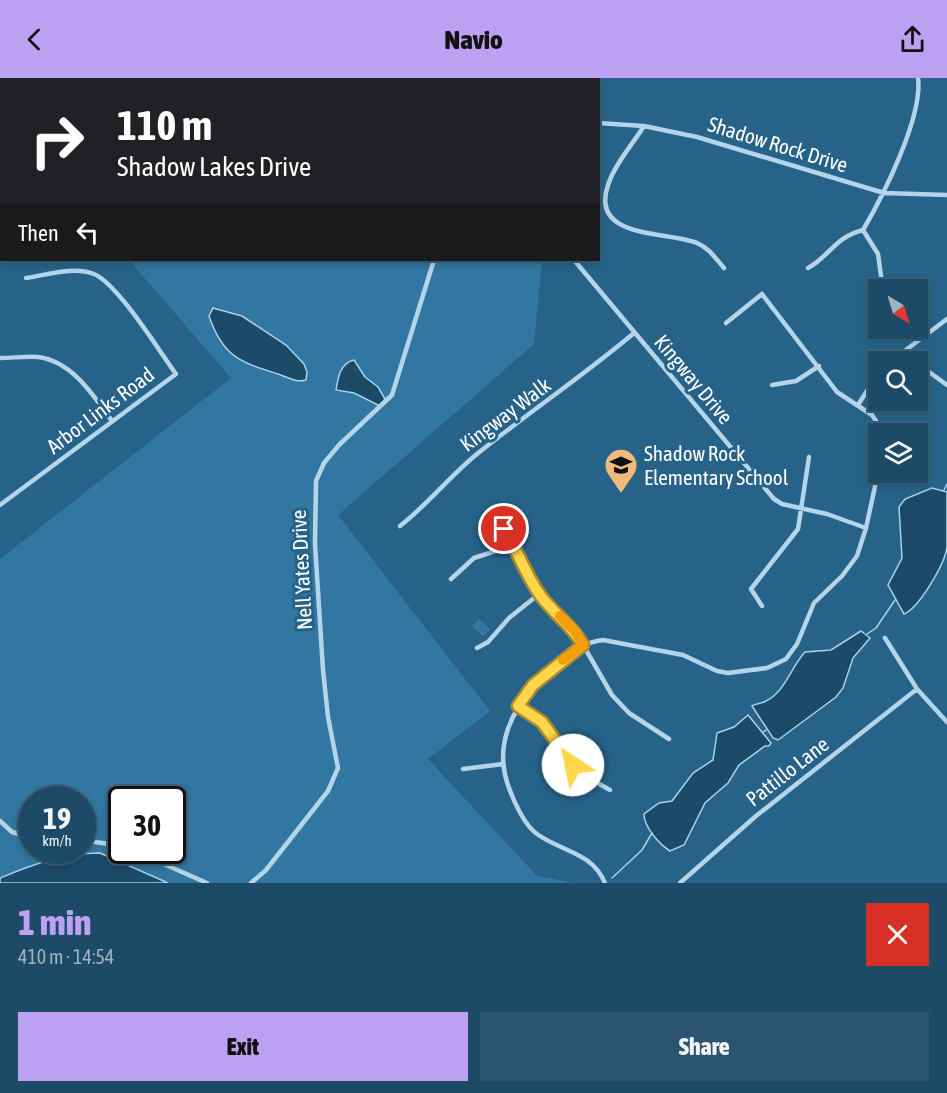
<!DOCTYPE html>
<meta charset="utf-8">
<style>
:root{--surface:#1d4a67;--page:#2a5470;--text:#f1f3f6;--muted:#a0b3c0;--line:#3b627b;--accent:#bca0f2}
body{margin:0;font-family:"Asap Condensed",sans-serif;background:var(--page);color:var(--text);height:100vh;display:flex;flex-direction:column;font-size:22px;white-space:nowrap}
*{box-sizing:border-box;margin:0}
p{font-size:20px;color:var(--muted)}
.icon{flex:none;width:33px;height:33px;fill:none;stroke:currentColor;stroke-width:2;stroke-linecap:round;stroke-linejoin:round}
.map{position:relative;height:805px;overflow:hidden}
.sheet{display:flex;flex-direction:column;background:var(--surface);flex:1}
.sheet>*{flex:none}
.banner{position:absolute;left:0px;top:0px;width:600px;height:183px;box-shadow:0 3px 9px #0003,0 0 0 2px var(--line);background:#202124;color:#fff;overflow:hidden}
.needle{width:39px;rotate:142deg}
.buttons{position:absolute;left:868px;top:201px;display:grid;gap:12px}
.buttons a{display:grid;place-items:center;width:60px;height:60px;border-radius:0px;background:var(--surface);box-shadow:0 3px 9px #0003,0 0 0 2px var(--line);font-size:30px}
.speed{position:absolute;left:18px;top:708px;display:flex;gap:12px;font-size:30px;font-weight:700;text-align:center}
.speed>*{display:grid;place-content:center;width:78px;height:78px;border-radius:50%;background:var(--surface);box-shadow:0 3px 9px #0003,0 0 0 2px var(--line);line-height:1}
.speed small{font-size:15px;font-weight:400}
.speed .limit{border:3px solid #111;border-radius:9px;background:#fff;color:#111}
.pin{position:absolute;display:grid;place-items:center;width:51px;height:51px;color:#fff;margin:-26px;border:3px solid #fff;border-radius:50%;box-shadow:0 2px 6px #0007}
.me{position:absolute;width:66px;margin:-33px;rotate:326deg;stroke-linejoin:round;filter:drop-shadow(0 0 4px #0008)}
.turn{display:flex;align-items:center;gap:21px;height:126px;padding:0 18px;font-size:27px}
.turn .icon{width:78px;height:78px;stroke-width:2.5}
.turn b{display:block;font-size:42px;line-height:51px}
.then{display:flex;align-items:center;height:57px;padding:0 18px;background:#0003;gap:12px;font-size:22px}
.round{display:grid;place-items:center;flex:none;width:63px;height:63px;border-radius:0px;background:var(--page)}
.summary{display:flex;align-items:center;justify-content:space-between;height:102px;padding:0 18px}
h1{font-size:36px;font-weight:800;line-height:45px;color:var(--accent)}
.action{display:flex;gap:12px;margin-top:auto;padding:12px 18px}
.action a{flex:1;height:69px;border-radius:0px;background:var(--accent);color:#111;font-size:24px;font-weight:800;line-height:69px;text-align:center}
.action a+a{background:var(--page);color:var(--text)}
header{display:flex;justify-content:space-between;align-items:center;height:78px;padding:0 18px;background:var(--accent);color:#111;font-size:27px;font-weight:800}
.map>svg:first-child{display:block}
</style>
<header><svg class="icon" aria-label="back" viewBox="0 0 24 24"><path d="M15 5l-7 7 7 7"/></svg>Navio<svg class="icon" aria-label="share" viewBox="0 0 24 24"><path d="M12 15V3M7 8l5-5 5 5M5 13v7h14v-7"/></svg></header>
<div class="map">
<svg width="947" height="805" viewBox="0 0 947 805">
<rect width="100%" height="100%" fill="#276389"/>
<path fill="#3277a1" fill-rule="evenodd" d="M331,0H463L331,1Z
M129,182H542L534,266L338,437L490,633L428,681L537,798L575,805H0V481L231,300ZM32,722H82V772H32ZM122,722H172V772H122Z
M479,541L490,551L483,559L472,548Z"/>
<path fill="#1c4b6a" stroke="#a9d2ea" stroke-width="1.5" d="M213,230L242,238L286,267L304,286L307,294L306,302C296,305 287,299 278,296C240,284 223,279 209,238Z
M354,282L365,299L378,309L385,321L380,328L354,315L336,312C338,300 340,285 354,282Z
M932,410L947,414C947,432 947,453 947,470C944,487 919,530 904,536L888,507L902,480L899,429L905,421Z
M861,553L870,560L853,580L843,610L836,619L778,662L773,660L752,628C757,625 761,626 766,623C785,614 791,589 805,574L831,572Z
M748,637L771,665L769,668H765L739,687L728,705L705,725L684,767L670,773C659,766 644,749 644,736L659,725L672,723L693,695L713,682L717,655L734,649Z
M100,775L168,805H0V800C34,786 64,775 100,775Z"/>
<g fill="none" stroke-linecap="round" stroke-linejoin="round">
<path stroke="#a9d2ea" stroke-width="1.5" d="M944,412L947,406
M867,556L876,550L895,522
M763,654L766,652
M612,800L642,772L652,755"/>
<path stroke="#b4d5e9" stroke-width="4.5" d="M262,0L265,2
M598,45L644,48L697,59L884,115L947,117
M644,48C632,67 615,86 608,107C589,162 669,153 697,165C709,170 716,181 724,190
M0,144L2,145
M574,182L774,421L782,426L827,436L866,450
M808,190C830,178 835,159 863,152
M883,212L878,176L863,152C883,118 923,39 918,0
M726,245L762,216L837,314L872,337L885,356
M906,272L916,284
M0,280C12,280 26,278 38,279C72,283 94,318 112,343
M890,284L947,241
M918,286L947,307
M772,307L796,303L819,288
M858,327L879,294
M0,427L176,296C159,273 118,206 94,196C74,188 46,197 26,200
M400,448C428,426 450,398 477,376C529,334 583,298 634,255
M504,451L518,474L527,497L550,530L575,553L612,617L629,635L669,661
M451,501L474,480L514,467
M762,528L751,511L798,451L809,379
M885,560L917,611L947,644
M477,570L488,564L509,540L539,516
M518,628L542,644L580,695L610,712
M463,691L503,686
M0,743L12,754L32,760
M82,762L122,768
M132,772L207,805
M251,805L266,792L328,713L338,690L328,639L323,592L315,466L316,403L324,385L339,367L392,317L434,182
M605,805C592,774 562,774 537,756C525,748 514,724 509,710C490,660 520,618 556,587C571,575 584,564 603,562L683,577L717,593L728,595L767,590L786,581L797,566L814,525L842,498L857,478L866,450L879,390
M680,805L756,738L917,611"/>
</g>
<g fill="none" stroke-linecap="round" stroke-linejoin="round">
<defs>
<path id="route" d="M504,451C518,473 525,496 540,517C554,536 572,547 583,567L533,607L518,628L542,644L573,687"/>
</defs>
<use href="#route" stroke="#a68a30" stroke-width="15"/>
<use href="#route" stroke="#ffd54a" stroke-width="10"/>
<path stroke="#f59e0b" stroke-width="10" d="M560,538L575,553L583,567L563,582"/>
</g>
<defs>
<symbol id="school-pin" viewBox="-11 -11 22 30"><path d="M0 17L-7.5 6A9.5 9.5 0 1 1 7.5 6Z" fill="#f2ba7a" stroke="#276389"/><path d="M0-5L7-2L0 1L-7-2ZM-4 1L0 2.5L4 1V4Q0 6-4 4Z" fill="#111"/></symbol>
</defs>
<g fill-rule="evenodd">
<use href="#school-pin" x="602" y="368" width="38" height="52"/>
</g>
<g text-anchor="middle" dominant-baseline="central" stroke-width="6" stroke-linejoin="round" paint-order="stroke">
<g font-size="21" fill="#fff" stroke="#276389">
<text transform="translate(778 66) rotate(17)">Shadow Rock Drive</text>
<text transform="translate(694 301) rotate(50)">Kingway Drive</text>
<text transform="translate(100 332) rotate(-37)">Arbor Links Road</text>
<text transform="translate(505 336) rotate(-37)">Kingway Walk</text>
<text transform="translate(301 492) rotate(-93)">Nell Yates Drive</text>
<text transform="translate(787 693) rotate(-38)">Pattillo Lane</text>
</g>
<g font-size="21" fill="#fff" stroke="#276389" text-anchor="start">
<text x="644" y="375">Shadow Rock<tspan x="644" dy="24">Elementary School</tspan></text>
</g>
</g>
</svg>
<div class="buttons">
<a><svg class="needle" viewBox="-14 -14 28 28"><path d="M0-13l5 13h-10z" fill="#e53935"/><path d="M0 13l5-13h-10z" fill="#a0b3c0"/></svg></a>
<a><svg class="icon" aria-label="search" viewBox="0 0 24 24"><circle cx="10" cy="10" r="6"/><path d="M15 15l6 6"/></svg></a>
<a><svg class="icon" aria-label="layers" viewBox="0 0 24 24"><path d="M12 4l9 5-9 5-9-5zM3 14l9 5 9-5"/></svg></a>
</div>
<div class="speed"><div>19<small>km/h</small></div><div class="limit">30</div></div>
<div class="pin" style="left:504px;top:451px;background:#d93025"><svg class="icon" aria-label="arrive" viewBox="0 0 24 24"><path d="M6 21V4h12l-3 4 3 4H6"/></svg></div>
<svg class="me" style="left:573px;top:687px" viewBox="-20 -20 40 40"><circle r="19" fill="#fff"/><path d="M0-13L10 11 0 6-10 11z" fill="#ffd54a"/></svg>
<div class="banner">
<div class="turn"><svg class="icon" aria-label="right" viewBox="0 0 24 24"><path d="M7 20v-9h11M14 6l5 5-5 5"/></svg><div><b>110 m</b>Shadow Lakes Drive</div></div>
<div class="then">Then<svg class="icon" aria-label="left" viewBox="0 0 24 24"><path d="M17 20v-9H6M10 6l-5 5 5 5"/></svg></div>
</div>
</div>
<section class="sheet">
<div class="summary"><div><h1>1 min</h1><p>410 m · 14:54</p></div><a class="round" style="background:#d93025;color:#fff"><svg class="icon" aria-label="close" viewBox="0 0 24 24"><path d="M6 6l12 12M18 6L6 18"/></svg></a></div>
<div class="action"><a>Exit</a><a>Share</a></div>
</section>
